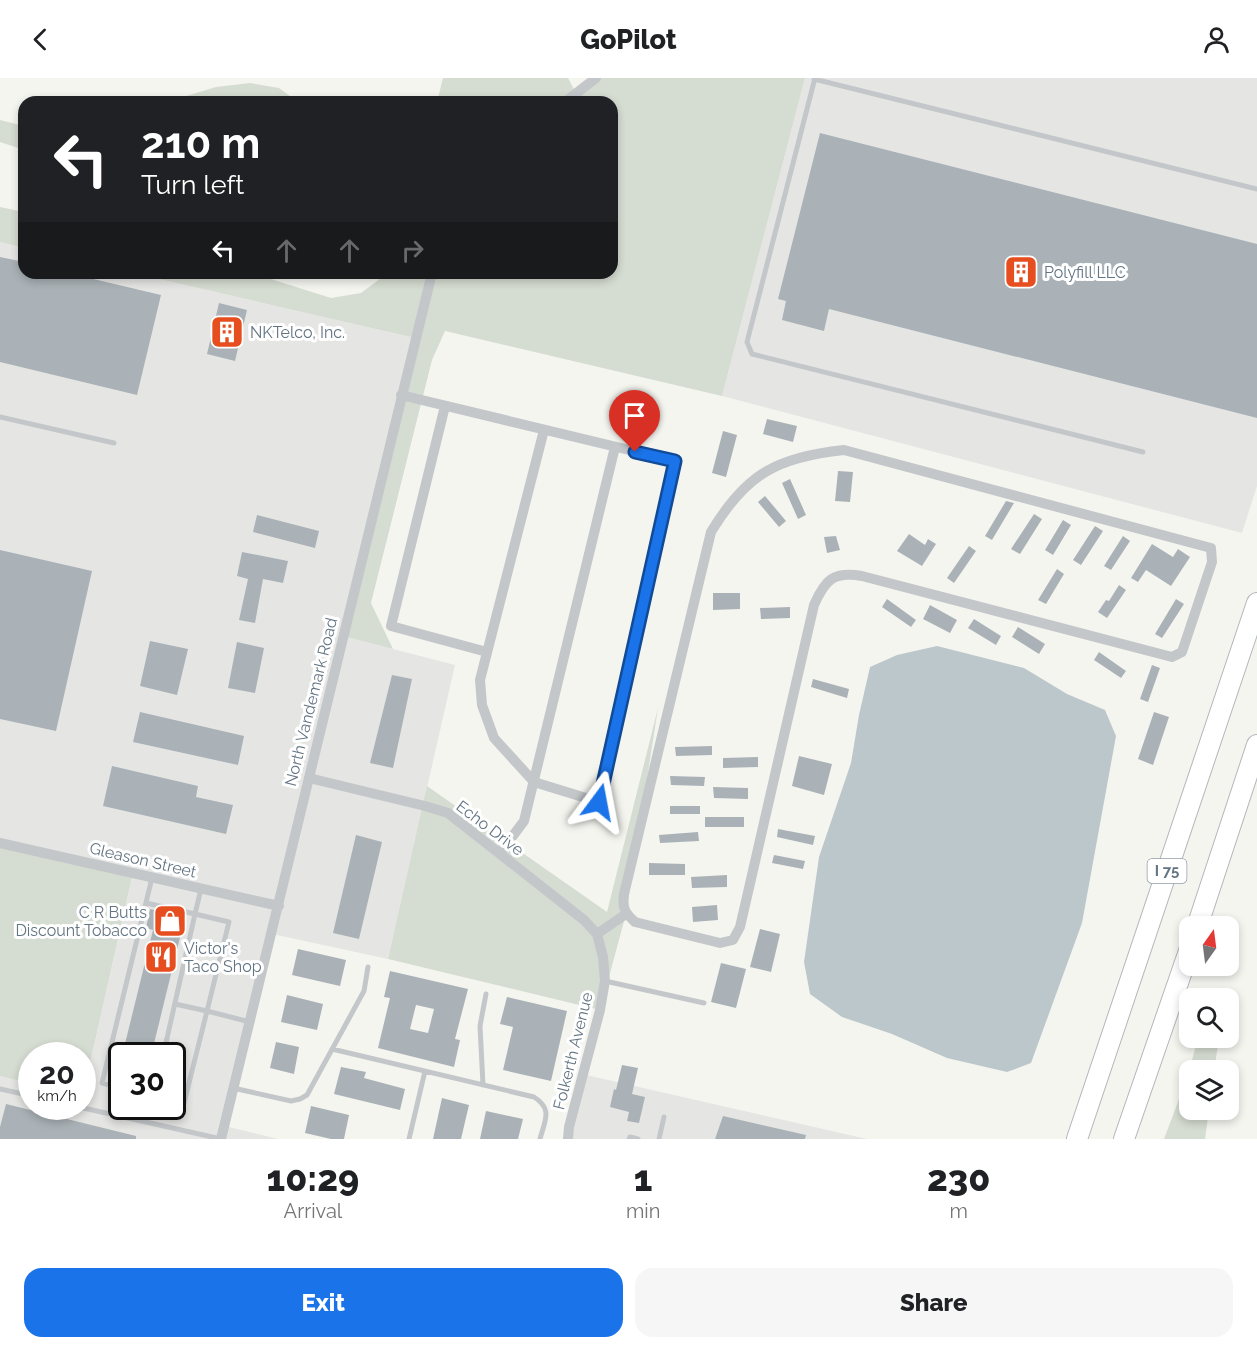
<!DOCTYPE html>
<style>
:root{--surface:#fff;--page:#f6f6f6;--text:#202124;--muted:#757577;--accent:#1a73e8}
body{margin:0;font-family:Raleway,sans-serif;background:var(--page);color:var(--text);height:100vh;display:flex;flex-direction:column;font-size:22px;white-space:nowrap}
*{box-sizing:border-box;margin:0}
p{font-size:20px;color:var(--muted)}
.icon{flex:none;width:33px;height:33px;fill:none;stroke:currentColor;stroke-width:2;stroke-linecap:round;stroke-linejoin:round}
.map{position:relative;height:1061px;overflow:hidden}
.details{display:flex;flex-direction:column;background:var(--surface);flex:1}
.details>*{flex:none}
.guide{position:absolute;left:18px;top:18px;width:600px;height:183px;border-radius:18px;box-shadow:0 3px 9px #0003;background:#202124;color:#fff;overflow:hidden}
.needle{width:39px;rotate:14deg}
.buttons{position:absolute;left:1179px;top:838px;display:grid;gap:12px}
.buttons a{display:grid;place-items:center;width:60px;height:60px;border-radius:12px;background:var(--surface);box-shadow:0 3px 9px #0003;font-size:30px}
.speed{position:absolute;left:18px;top:964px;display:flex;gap:12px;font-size:30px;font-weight:700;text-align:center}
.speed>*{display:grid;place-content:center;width:78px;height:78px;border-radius:50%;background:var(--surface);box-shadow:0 3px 9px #0003;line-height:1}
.speed small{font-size:15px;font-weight:400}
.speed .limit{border:3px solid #111;border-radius:9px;background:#fff;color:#111}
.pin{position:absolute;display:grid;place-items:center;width:51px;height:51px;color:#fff;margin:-62px -26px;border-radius:50% 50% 50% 0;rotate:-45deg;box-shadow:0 0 6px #0007}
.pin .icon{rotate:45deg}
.me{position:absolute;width:66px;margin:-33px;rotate:13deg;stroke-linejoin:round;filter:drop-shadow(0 0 4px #0008)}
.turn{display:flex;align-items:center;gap:21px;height:126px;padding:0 24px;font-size:27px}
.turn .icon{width:78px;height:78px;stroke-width:2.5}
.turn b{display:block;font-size:42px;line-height:51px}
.lanes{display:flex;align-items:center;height:57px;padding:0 24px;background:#0003;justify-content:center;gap:30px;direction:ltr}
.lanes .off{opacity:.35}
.eta{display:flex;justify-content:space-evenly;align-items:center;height:102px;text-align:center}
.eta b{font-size:36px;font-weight:800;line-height:42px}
.button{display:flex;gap:12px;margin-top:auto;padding:12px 24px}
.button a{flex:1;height:69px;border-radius:18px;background:var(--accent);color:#fff;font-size:24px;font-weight:800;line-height:69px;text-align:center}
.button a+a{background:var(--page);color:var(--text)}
header{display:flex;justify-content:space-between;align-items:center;height:78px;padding:0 24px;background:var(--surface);font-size:27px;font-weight:800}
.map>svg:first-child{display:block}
</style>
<header><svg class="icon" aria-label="back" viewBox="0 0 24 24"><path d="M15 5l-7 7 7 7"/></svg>GoPilot<svg class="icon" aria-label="person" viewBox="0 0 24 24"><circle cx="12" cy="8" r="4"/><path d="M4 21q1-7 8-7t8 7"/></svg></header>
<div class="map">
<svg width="1257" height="1061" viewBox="0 0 1257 1061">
<rect width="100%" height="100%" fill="#f5f5f0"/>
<path fill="#e5e6e4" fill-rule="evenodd" d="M805,0H1257V408L1242,455L722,318Z
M0,164L24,170V195H133L415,260L343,558L455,587L388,881L272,856L225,1048L278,1061H0V998L31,1006L32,1029H82L83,1016L133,796L0,765ZM122,978H172V1029H122Z
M582,996L867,1061H568Z"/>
<path fill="#d5dcd1" d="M443,0H568L576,15L596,0H805L722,318L445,253L432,282L371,525L393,571L343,558L415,260L133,195H252L331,220L361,215L388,195H612V24H437Z
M250,5L279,10L298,24H166L216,9Z
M0,42L24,48V72L0,64Z
M0,129L24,134V170L0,164Z
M658,630L626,836L600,932L388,881L427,708L607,834Z
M0,765L133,795L83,1016L82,978H32L31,1006L0,998Z
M1198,960H1219L1214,993H1190V1032H1209L1205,1061H1164L1187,1000Z"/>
<path fill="#bbc7cb" d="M937,568L1024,590L1067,616L1105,632L1116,658L1082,845L1031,985L1007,994L947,980L892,956L842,939L810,916L804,884L819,779L851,685L859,637L870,589L897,577Z"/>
<path fill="#aab2b7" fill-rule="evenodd" d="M820,55L1257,166V340L829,231L824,253L782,242L786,223L778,221Z
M0,179L24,184V195H68L161,217L137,317L0,284Z
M219,225L247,232L235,283L207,276Z
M767,341L797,348L793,364L763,356Z
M723,353L737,357L726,399L712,395Z
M838,393L853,394L850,424L835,423Z
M790,401L806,437L798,441L782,405Z
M765,418L786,443L779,449L758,424Z
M1006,423L1014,425L992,462L985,458Z
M1034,436L1042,441L1020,476L1011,471Z
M257,437L319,453L315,470L253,454Z
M1063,442L1071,447L1053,477L1045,472Z
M1095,448L1103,453L1081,487L1073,482Z
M909,456L925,467L928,461L936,466L922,488L897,473Z
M836,458L840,472L827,475L824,459Z
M1123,458L1130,463L1111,492L1104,488Z
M1152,466L1173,479L1178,471L1190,479L1171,508L1146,492L1138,504L1131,500Z
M969,468L976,473L954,505L947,500Z
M0,472L92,493L56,653L0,641Z
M242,474L288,483L283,505L263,501L255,545L239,542L248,501L237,498Z
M1057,491L1064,496L1046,526L1038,522Z
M1119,507L1126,512L1107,540L1098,534L1106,522L1109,523Z
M713,515H740V531L713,532Z
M887,521L916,542L911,549L882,529Z
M1176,521L1184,526L1162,560L1155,556Z
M930,527L957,542L950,555L923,541Z
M790,529V540L761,541L760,530Z
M974,541L1001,558L996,567L968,550Z
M1018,549L1045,566L1039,576L1012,559Z
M150,563L188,571L177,617L140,608Z
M237,564L264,570L255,615L228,610Z
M1099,574L1126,593L1121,600L1094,582Z
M1152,587L1160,590L1148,624L1140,621Z
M392,597L412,601L393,690L370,685Z
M813,601L849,611L847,620L811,609Z
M140,634L244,658L238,687L133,664Z
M1154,634L1169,639L1153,687L1138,681Z
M712,668V677L676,678L675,669Z
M799,678L832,686L824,717L792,708Z
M758,679V689L723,690V680Z
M112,688L198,708L196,719L233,727L226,756L103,728Z
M670,698L705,699L704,708L671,707Z
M713,709L748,710V721L714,720Z
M670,728H700V736H670Z
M705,739H744V749H705Z
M778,751L815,758L813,767L777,759Z
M698,754L699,763L660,765L659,757Z
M356,757L382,764L359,861L333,855Z
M774,777L805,783L803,791L772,785Z
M649,785L685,786V797H649Z
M727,797V809L692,810L691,799Z
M717,827L718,842L693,844L692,829Z
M150,831L185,839L151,978H122L153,852L146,850Z
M760,851L780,856L771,894L750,889Z
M298,871L346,882L340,908L292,897Z
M721,885L746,891L736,930L711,924Z
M390,893L468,911L455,961L460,962L454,989L378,970L390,920L384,919ZM416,927L434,931L428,955L410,951Z
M287,917L323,926L317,952L281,944Z
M507,919L567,933L551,1003L503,992L513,949L500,946Z
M276,964L299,969L294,996L270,990Z
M118,965H122V999L110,996Z
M622,987L638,990L632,1016L645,1019L639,1045L627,1043L629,1034L610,1029L614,1011L616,1012Z
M341,989L366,994L364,1000L405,1011L400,1032L334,1016Z
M442,1020L469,1027L461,1061H433Z
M6,1026L136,1058V1061H0V1049Z
M311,1028L349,1037L344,1061H331L305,1055Z
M486,1033L523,1041L518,1061H480Z
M723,1038L806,1057L805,1061H715Z"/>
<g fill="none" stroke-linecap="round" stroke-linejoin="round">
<defs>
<path id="motorway" d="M1197,849L1257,667
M1077,1061L1257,525
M1124,1061L1190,870"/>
</defs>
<use href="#motorway" stroke="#b4b7ba" stroke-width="22"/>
<path stroke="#c4c7ca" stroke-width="5" d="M815,0L747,264L752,276L1143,374
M814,1L1257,111
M0,339L114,365
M201,811L195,836L229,844L207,933L250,944
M146,825L195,836L163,978
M605,903L704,925
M332,971L534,1019C553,1031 545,1042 540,1061
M483,1007L480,948L486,916
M122,1010L102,1005L152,800
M233,1010L291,1023L300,1021L307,1017L364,913L368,889
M0,1011L32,1018
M172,1023L184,1025L207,933L175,926
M79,1029L221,1061
M409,1061L425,993
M629,1061L630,1059L638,1061
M659,1061L664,1039"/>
<path stroke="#c4c7ca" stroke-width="10" d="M565,24L596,0
M401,317L675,383L599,724L534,704L494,660L482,627L480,602L544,352
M445,328L391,548L487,574
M844,372L1211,470L1212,484L1182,574L1172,579L862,498C833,493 825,502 814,527L740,849L733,862L720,865L635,844C625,835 622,830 624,816L711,454C746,396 777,379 844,372Z
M309,700L425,728L448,735L584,842L597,856L603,879L605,903L600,932L569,1049L568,1061
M0,765L279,828
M500,775L524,743L615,369
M597,856L626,836
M221,1061L432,195"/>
<use href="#motorway" stroke="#fff" stroke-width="20"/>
</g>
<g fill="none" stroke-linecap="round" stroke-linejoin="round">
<defs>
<path id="route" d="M599,724L675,383L635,374"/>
</defs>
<use href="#route" stroke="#114b97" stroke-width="15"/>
<use href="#route" stroke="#1a73e8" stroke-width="10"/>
</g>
<defs>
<symbol id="building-square" viewBox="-11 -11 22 22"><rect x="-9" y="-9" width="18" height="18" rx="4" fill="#e64e1f" stroke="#fff"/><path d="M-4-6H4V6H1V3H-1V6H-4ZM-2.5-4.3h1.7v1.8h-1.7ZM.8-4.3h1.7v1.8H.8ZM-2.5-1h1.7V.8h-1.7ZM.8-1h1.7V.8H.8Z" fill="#fff"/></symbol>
<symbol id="shop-square" viewBox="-11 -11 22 22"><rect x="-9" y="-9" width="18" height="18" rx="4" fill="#e64e1f" stroke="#fff"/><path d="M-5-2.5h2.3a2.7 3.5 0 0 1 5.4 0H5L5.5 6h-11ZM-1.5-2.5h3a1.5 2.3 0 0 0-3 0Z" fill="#fff"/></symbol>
<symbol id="restaurant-square" viewBox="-11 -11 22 22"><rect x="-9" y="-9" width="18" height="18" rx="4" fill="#e64e1f" stroke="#fff"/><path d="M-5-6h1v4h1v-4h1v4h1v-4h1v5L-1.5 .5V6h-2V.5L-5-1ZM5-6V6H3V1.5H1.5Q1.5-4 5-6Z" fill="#fff"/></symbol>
</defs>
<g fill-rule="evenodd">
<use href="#building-square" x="1002" y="175" width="38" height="38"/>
<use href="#building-square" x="208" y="235" width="38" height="38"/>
<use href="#shop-square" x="151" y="824" width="38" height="38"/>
<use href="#restaurant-square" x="142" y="860" width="38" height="38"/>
</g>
<g text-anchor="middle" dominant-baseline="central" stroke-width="6" stroke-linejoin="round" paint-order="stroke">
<rect fill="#fff" stroke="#929ea8" stroke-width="1.5" x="1147.5" y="781" width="39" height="24" rx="4.5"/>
<g font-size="15" font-weight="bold" fill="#637482">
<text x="1167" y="793">I 75</text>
</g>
<g font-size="16" fill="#637482" stroke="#fff" text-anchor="start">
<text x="1044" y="194">Polyfill LLC</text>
<text x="250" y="254">NKTelco, Inc.</text>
<text x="147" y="834" text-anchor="end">C R Butts<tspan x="147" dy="18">Discount Tobacco</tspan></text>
<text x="184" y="870">Victor's<tspan x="184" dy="18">Taco Shop</tspan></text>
</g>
<g font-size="16" fill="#637482" stroke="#fff">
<text transform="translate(311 624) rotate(-76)">North Vandemark Road</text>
<text transform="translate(490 750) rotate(37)">Echo Drive</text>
<text transform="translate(143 782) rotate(13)">Gleason Street</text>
<text transform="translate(573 973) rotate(-76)">Folkerth Avenue</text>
</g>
</g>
</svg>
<div class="buttons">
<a><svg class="needle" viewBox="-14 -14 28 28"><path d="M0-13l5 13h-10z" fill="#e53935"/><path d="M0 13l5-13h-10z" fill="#757577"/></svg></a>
<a><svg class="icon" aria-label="search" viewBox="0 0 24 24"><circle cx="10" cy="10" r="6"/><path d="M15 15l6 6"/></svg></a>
<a><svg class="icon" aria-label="layers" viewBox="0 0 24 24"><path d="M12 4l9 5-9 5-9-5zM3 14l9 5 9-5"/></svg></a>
</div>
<div class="speed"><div>20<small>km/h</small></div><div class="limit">30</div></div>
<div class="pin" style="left:635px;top:374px;background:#d93025"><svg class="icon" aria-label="arrive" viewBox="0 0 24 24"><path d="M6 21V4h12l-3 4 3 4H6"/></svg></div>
<svg class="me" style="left:599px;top:724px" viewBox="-20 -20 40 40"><path d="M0-17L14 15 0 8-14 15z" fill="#1a73e8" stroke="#fff" stroke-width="4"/></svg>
<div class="guide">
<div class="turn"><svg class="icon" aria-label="left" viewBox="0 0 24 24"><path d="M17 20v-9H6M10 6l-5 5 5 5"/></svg><div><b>210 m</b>Turn left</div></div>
<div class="lanes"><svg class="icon" aria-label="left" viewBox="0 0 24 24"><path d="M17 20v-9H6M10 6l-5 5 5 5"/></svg><svg class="icon off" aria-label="ahead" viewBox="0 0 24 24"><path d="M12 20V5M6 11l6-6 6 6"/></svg><svg class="icon off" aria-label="ahead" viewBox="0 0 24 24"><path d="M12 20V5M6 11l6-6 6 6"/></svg><svg class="icon off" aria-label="right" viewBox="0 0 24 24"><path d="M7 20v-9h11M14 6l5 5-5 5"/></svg></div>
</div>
</div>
<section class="details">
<div class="eta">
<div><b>10:29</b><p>Arrival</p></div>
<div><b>1</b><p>min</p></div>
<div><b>230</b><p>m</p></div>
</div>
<div class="button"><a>Exit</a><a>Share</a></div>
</section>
